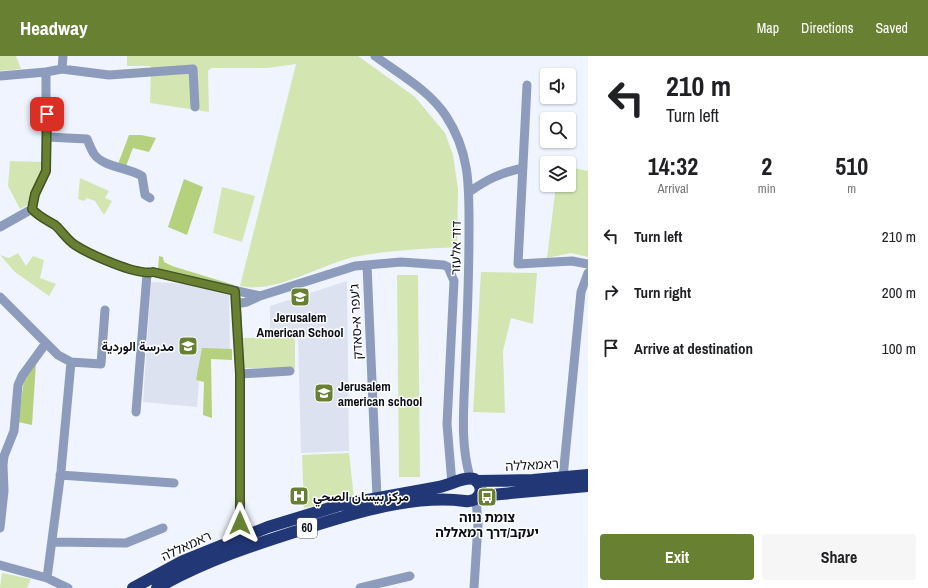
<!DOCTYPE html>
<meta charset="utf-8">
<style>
:root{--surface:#fff;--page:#f6f6f6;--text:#202124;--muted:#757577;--accent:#688032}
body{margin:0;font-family:"Archivo Narrow",Vazirmatn,"Noto Sans Hebrew",sans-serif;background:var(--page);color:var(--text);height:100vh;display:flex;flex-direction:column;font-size:15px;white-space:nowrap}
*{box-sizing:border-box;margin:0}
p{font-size:13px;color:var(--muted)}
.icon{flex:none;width:22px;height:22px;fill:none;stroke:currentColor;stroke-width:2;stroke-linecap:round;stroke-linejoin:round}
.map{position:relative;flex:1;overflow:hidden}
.sheet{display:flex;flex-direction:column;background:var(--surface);width:340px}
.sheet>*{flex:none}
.top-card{background:#fff;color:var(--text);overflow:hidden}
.buttons{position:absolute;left:540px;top:12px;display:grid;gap:8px}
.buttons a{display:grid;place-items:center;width:36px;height:36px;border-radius:4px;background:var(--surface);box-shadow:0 1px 3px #0004;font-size:20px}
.pin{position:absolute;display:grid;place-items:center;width:34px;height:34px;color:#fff;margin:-17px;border-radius:8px;box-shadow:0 2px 6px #0006}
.me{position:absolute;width:44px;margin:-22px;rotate:0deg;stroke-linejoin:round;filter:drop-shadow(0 0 3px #0008)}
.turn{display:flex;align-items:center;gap:14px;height:84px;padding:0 12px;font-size:18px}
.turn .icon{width:52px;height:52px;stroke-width:2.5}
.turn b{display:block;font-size:28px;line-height:34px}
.eta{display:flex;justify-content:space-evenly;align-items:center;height:68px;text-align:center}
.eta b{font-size:24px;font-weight:700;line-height:28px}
.button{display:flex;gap:8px;margin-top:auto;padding:8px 12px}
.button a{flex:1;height:46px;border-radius:4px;background:var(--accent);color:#fff;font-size:16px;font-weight:700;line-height:46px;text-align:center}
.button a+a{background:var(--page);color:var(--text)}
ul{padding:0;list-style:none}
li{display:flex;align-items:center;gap:12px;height:56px;padding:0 12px}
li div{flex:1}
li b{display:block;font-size:15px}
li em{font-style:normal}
header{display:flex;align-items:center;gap:24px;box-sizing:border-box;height:56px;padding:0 20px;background:var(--accent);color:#fff}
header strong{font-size:19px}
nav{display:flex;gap:22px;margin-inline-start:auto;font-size:14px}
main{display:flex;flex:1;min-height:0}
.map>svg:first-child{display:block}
</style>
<header>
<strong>Headway</strong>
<nav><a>Map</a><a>Directions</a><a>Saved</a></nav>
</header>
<main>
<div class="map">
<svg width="588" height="532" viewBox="0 0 588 532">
<rect width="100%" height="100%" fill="#eff4ff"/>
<path fill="#dce2f0" d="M347,225L349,395L301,397L298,279H270V250Z
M151,226L229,230L230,297L201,296L197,351L143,346Z"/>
<path fill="#d3e6b1" d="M0,0H16L21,13L0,15Z
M127,0H358L415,41L445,77L453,99L458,133L457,191C423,193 388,194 354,201C320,209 275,238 240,230L296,8L267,12H211L208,15L209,56L150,47L151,10H127Z
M10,105L44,106L28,149L20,153L8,130Z
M569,111L588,115V201L571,197L547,202L556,129H569Z
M80,122L109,135L105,142L112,145L104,159L95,145L87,142L84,145L78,143Z
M222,131L255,140L242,186L213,177Z
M18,197L26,210L33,200L44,204L40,222L56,228L49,240L15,216L0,199L9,202Z
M481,216L537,217L533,268L511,262L503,295L505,357L473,356Z
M397,219H418L420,421H399Z
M295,281V313L244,312L243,282Z
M349,397L354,442L304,452L302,399Z
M2,517L31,523L27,532H0Z"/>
<path fill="#b5d17e" d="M129,79H141L156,82L149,96L133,92L126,110L118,108Z
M184,123L203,131L187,179L168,171Z
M159,200L163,201L164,206L172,210L234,229L231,232L158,213Z
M202,292L232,293V304L211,303L212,362L203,359L204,326L196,324Z
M36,307L32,369L18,366L24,324Z"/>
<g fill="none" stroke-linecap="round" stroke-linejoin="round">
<path stroke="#8d9cbc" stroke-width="9" d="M375,0C399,18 429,34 446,60C471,98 469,134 469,177C469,223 467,270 465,316C464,352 460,387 470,421
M62,13L109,19L193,13L195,51
M0,20L46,16
M527,29L518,208L572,205L588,208
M47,81L87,83C89,88 91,93 94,98C104,112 128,111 142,120L145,139L150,142
M469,136C488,123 500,117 523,112
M32,153C39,161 47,164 55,169C62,175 67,184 75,189C89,198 137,220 153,216L260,240
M0,171L32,153L35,138L46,115V16L62,13L63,0
M367,209L377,442
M0,241L46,287L22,320L18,329L14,375L4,400L3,409L4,435L0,472
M236,242L240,318V482
M236,248L247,246L260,240L355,210L401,206L444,209L448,211L454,225L447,368L452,428
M46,287L58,299L71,306L61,415L47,522
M71,306L101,308L105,254
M240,318L290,315
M136,356L147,218
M60,419L174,427
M563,421L581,236L588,217
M52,486L126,487L163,472
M0,509L47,522L68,532
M360,532L410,520
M474,532L478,468L476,443"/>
<path stroke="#213776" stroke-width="12" d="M477,425L533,424L588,419
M479,440L588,430
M133,532L183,505L268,471L340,449L439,431C450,429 465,420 474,423C487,432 479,447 465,445C415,438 354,457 307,472C256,488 203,505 157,532"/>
</g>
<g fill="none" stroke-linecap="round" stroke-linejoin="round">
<defs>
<path id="route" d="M47,58L46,115L35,138L32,153C39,161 47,164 55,169C62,175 67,184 75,189C89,198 137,220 153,216L235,235L240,318V467"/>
</defs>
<use href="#route" stroke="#445320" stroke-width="10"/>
<use href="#route" stroke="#688032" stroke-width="7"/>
</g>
<defs>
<symbol id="school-square" viewBox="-11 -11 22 22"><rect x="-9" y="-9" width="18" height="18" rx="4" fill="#688032" stroke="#fff"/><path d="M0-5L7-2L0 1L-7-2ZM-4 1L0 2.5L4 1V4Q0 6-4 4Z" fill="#fff"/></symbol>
<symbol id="hospital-square" viewBox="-11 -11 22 22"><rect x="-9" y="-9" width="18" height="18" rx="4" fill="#688032" stroke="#fff"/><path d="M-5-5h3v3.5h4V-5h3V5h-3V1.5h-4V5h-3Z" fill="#fff"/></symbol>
<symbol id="bus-square" viewBox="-11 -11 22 22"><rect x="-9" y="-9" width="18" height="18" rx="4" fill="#688032" stroke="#fff"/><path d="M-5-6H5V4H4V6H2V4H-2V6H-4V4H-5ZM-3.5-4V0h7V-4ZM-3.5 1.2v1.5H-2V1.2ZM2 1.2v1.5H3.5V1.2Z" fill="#fff"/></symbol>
</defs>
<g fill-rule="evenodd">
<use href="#school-square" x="289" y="230" width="22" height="22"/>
<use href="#school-square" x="177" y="279" width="22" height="22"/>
<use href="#school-square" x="313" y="326" width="22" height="22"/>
<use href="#hospital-square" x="288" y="429" width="22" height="22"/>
<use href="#bus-square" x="476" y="430" width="22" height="22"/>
</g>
<g text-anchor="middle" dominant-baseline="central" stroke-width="3" stroke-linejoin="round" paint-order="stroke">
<rect fill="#fff" stroke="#53555b" stroke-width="1" x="297" y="462" width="20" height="20" rx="3"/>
<g font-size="12" font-weight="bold" fill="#090c15">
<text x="307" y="472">60</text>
</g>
<g font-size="13" fill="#090c15" stroke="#fff">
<text transform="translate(456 192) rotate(-89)">דוד אלעזר</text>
<text transform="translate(356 266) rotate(-93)">ג'עפר א-סאדק</text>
<text transform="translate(532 409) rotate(-3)">ראמאללה</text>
<text transform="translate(186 490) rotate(-25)">ראמאללה</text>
</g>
<g font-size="13" font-weight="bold" fill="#090c15" stroke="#fff">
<text x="300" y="261">Jerusalem<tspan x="300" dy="15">American School</tspan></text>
<text x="174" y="290" text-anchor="end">مدرسة الوردية</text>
<text x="338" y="330" text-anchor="start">Jerusalem<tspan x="338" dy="15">american school</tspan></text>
<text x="313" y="440" text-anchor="start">مركز بيسان الصحي</text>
<text x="487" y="461">צומת נווה<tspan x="487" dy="15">יעקב/דרך רמאללה</tspan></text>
</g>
</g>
</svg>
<div class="buttons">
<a><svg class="icon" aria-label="sound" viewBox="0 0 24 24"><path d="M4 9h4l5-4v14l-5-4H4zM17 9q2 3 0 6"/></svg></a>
<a><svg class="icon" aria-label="search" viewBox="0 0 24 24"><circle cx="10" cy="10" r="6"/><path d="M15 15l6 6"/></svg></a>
<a><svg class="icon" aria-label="layers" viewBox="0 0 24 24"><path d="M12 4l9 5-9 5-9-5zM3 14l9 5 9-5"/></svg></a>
</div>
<div class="pin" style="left:47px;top:58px;background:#d93025"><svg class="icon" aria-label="arrive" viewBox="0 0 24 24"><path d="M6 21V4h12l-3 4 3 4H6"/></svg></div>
<svg class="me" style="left:240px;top:467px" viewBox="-20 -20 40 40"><path d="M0-17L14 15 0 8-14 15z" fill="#688032" stroke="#fff" stroke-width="4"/></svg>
</div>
<section class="sheet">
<div class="top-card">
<div class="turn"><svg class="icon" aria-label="left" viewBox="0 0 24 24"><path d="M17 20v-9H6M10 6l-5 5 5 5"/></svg><div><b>210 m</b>Turn left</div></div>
</div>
<div class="eta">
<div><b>14:32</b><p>Arrival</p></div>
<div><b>2</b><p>min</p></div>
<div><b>510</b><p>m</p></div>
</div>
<ul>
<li><svg class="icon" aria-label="left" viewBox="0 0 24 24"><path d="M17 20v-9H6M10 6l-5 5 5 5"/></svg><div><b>Turn left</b></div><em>210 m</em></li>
<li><svg class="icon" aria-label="right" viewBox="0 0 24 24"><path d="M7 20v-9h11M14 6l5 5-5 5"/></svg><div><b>Turn right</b></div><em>200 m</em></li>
<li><svg class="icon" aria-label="arrive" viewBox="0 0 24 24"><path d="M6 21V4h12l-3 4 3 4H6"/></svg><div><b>Arrive at destination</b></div><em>100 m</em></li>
</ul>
<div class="button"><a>Exit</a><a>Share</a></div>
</section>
</main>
